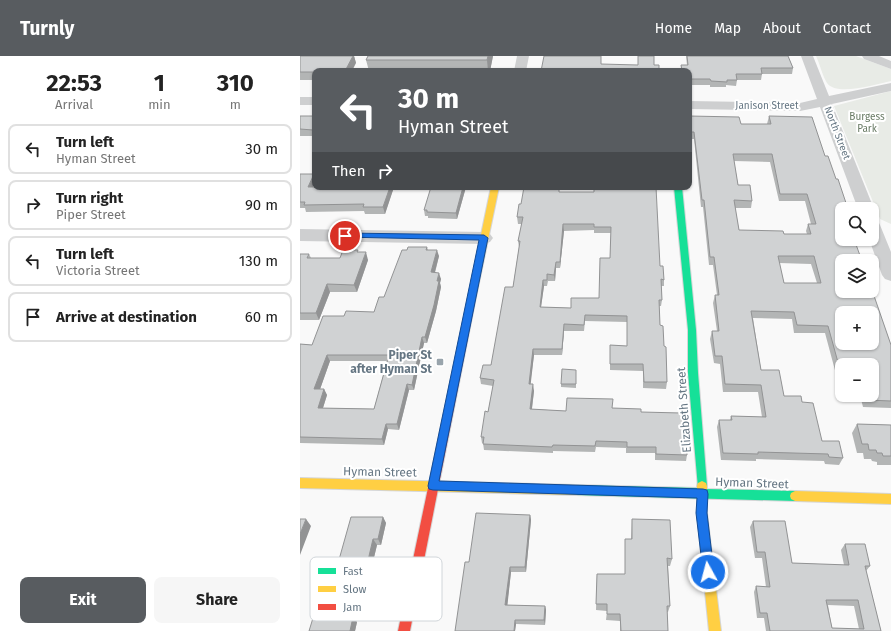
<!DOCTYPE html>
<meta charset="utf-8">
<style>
:root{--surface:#fff;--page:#f6f6f6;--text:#222;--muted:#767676;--line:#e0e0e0;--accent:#585c60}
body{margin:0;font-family:"Fira Sans",sans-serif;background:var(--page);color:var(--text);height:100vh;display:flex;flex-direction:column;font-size:15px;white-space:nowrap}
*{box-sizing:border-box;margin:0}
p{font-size:13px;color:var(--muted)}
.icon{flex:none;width:22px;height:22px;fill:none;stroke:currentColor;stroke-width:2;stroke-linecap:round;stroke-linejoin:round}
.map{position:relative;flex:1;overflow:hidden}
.side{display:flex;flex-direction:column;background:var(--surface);width:300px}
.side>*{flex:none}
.hud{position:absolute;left:12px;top:12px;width:380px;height:122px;border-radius:8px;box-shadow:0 1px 3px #0004;background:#585c60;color:#fff;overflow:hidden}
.buttons{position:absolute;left:535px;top:146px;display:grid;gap:8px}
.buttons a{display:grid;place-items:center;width:44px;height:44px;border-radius:8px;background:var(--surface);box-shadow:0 1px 3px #0004;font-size:20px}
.pin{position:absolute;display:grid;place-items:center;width:34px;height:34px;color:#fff;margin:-17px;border:2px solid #fff;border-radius:50%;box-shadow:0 1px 4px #0007}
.me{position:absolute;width:44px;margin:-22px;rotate:353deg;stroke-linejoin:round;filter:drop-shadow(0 0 3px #0008)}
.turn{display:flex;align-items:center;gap:14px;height:84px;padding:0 20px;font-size:18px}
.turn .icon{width:52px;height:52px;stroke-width:2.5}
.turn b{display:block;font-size:28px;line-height:34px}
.then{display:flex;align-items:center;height:38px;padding:0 20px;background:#0003;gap:8px;font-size:15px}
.eta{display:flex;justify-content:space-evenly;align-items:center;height:68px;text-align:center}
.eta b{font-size:24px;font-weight:700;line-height:28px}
.action{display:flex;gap:8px;margin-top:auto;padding:8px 20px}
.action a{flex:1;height:46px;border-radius:8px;background:var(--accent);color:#fff;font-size:16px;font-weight:700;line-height:46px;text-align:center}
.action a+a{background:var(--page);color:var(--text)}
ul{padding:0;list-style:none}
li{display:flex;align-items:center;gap:12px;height:50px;margin:0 8px 6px;padding:0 12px;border:2px solid var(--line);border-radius:8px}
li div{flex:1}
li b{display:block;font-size:15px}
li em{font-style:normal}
header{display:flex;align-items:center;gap:24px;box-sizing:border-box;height:56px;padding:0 20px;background:var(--accent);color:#fff}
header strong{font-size:19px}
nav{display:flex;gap:22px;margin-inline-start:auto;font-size:14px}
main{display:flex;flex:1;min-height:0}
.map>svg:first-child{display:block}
</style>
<header>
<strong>Turnly</strong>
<nav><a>Home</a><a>Map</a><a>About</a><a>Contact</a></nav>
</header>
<main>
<section class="side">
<div class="eta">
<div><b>22:53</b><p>Arrival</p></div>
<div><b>1</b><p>min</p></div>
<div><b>310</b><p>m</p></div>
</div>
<ul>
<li><svg class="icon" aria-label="left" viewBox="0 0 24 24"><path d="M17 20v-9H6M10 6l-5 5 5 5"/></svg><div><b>Turn left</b><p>Hyman Street</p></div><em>30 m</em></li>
<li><svg class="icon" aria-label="right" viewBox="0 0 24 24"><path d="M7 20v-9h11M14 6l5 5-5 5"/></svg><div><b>Turn right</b><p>Piper Street</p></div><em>90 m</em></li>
<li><svg class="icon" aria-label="left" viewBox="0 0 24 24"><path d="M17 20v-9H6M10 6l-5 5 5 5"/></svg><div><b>Turn left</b><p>Victoria Street</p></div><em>130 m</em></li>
<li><svg class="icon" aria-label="arrive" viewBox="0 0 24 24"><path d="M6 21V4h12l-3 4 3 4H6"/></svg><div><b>Arrive at destination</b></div><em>60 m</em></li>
</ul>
<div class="action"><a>Exit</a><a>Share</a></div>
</section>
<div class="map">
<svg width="591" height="575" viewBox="0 0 591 575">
<rect width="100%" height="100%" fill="#f9f9f9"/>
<path fill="#e8ebe6" d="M516,0H556L591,13V25C576,28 537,41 527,27C522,19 520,8 516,0Z
M591,35V168L580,163L534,50Z"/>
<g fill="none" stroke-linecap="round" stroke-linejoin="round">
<defs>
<path id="fast" d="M374,131H382L396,274L398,317L407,430L406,433L495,435L499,437L500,440L499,443L495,445L276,439L272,437L271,434L272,431L276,429L398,432L388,317V274Z"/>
<path id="slow" d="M191,131H199L175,246L171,249L167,246Z
M0,422L276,429L280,431L281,434L280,437L276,439L0,432Z
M402,425L406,427L407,430V457L421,575H409L397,457V430L398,427Z
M495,435L591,438V448L495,445L491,443L490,440L491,437Z"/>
<path id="jam" d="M171,243L175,246L110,575H98L167,246Z"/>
</defs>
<use href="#fast" stroke="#d5d6d7" stroke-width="2"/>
<use href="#slow" stroke="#d5d6d7" stroke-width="2"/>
<use href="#jam" stroke="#d5d6d7" stroke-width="2"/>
<path fill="#cecfd0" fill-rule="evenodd" d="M65,13H69L70,14L63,15Z"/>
<path fill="#cecfd0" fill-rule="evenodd" d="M217,0H229L226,15H214Z
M501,0H513L529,40L591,27V35L532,48L574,153L572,156V153H558L520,51L500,55L389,53V45L500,47L517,43Z
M562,0H579L591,5V13L564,3Z
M0,41H15V49H0Z
M572,164L578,165L580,169L591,196V225L585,223L582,219L569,183H572Z
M0,173L184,176L190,178L193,182L190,186L184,188L0,185Z"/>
<use href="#fast" fill="#16e098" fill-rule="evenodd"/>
<use href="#slow" fill="#ffcf43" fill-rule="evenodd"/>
<use href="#jam" fill="#f24e42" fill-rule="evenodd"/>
</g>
<path fill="#b3b5b5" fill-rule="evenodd" d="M0,0H54L56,7L15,15V24H0Z
M68,0H193L190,15H69L66,4Z
M386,0H488L493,12L492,18H462L461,24H437L436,30L426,29V31H410V29H389V15H381V9H387Z
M0,60H15V80H0Z
M389,60L441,68H467L469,60L542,153L591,289V352L563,351L560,339H572V309H542V318H536L525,277H494L492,263L453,262L461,314L484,340L502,346L522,385L543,402L539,409L525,408L524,405L456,403V405L421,404L417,371L419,364H430L431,360L462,361L458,336H423L420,308L414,307L410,283L412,275H417L413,247L415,239H417L413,209H409L403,151H401L394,83H390L389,81ZM434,105L470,106L479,145H505L511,168H508L506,175L507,178H484L439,174L435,152H451L452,145L438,129ZM479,207L511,208L517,227H484Z
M0,118L13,131H94L85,158H65L64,155L6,156L5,152H0Z
M166,131L157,163L128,162V160H125L124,154Z
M260,136H294L360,210L364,224V230H361L362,244L361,250H359L360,269L364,290L367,326L366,333L343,332V315L310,314V289L327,290V266L285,265L284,275H264L262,299H234L230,328L234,335L232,353L266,355L312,352L341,356L382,372L387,399L386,405L355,404V397H326V392L296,391L295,396L253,395V397L184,394L183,387H182L181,381L188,356L193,330L181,328L180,322L191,309L213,231L219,191L218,185L222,168H218L217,161L221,148ZM294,174V177H311L310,202L299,242L271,252L241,251L244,230H247L248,225H255L256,212H260L264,175Z
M127,191L128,194L139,200L135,217L141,223L140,227L141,231L136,255L127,287H124L114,334H109L99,374L88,373L84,389L0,387V288L12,289L44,260L74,256L84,241L107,194ZM30,305H87L74,353L23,352L27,339L24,333H20Z
M59,196L68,204L57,236H30L19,264H0V198H9L11,202H40Z
M276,314V332L261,331V328Z
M557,368L591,369V409H577V406L572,405L571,403H564L563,397H557L552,377Z
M230,459L231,464L226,516H211L207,549L245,550L246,554L245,569L216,568L215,575H155L169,506Z
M83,461L86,467L81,489H77L70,518H67L55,564L57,566L55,575H9Z
M332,463L372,503L370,510H368L370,550L368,556H367L368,575H320V565L306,564L307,555L296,554L297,518H325V483H331Z
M453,465L492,507L544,509L541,494L545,488L570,510L566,515L581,575H466L464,562H457L454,536L456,530L466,531L462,502H455L450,471ZM528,549L554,550L559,573L532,572Z"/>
<path fill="#929394" d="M53,0H54L56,7L52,15H45Z
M188,0H193L190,15H188L187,4Z
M14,70L15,72V80L13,74Z
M14,118L15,121V127L10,137L8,131Z
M90,131H94L85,158L83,151Z
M163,131H166L157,163L156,157Z
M263,168L264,175L260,212V206Z
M137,194L139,200L133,223L131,216Z
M66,196L68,204L57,236L54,229Z
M256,206V212L255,225L254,219Z
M139,217L141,223L140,227L141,231L136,255L127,287L125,281Z
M243,224L244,230L240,258V251Z
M27,228L30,236L19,264L16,257Z
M264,268V275L262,299V293Z
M122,281L124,287L114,334L112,329Z
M233,293L234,299L230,334L229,328Z
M27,299L30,305L18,339L14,333Z
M107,328L109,334L99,374L97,368Z
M233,328L234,335L231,359L230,353Z
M24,333L27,339L21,358L18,352Z
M86,368L88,373L84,389L82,383Z
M230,459L231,464L226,516L225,511Z
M83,461L86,467L81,489L78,483Z
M6,463L11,470L0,499V478Z
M73,483L77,489L70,518L66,513Z
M210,511L211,516L207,553L205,549Z
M63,513L67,518L55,564L57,566L55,575H50L51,561Z
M245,550L246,554L245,569L244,564Z
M215,564L216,568L215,575H214Z"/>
<path fill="#d0d2d3" stroke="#929394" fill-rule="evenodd" d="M0,0H53L45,15H15V16H0Z
M68,0H188L187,4H66Z
M244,0H301V8L338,9V0H354V9H359V15H241Z
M387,0H488L493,12H461L462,18H436L437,24H427V26L411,25L410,23H389V15H382L381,9H388Z
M0,60H15V70H14L13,74L0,73Z
M389,60L439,61L441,68H471L469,60L512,61L525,100H528L536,123H538L548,153H542V183H554L562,205H542V235H572V234L591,289V345L567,344L566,339H572V309H542V310H539L528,270L497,269L494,256L451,255L461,314H479L484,340H501L502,346L513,347L522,385H539L543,402L529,401L528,398L458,396V398L423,397L419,364H432L431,360L466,361L461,329L425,328L422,300H415L412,275H419L415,239H419L414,201H410L404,144H402L394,76H391L389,73ZM433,98H472L480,138H507L516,168H508L511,178H484L483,175L439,174L434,144L452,145L450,129H438ZM478,200H514L521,227H484ZM542,257H572V287H542Z
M0,118H14L8,131H90L83,151H63L64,148L4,149L5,146H0Z
M131,131H163L156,157L127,156V154H124Z
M224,131H259V136H294V131H356L360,210H363L364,224L361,223L362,244H359L360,269L363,270L364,290L366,291L367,326H344L343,308H310V289L327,290V260L285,259L284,269L264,268L262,293H233L229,328H233L230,353L266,355L267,342L313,343L312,352L341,353V356L381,357L382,372H386L387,399L356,398V391H327V386L296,385L295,390L253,389L252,391L183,388L184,381H181L185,355L188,356L194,324L180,322L183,309H191L205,231H213L220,185H218L223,161H217L219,148H221ZM263,168H294V171H311L310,202H300L299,242H271V252L240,251L243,224H247V218L254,219L256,206H260Z
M108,191H127L126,194H137L131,216L139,217L137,225H139L134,249L125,281H122L112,329L107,328L97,368H86L82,383L0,381V288L12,289L23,260H44L46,255L74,256L79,241H84L102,194H107ZM27,299H89L74,353L18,352L24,333H14Z
M43,194H58L57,196H66L54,229L27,228L16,257H0V198H9L7,202H40Z
M262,313L276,314V328H261Z
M557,368L591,369V400H583L582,397H577L576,394H569L568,388H562Z
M176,457L230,459L225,511H210L205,549L245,550L244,564H215L214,575H155L165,506H169Z
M51,461H83L78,483H73L66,513H63L51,561H53L50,575H9L17,549L26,550Z
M0,463H6L0,478Z
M332,463L370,464L372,503L367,502L370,550H367L368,575H321L320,558H307V548H296L297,518H325V483H332Z
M453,465H485L492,507L549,509L545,488H565L570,510H565L581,575H470L467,557H460L456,530L470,531L465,496H457ZM526,544H558L564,573L532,572Z"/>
<path fill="#1a73e8" stroke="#114b97" d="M45,177L184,179L188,182L139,425L403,433L407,434L408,438L407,457L414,516L413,520L408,522L404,520L403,516L396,457L397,442L133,434L129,433L128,430L179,184L42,181V178Z"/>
<rect fill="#99a4ac" stroke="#fff" stroke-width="1.5" x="136" y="302" width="8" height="8" rx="2"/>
<g text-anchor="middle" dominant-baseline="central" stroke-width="4" stroke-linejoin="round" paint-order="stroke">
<g font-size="10" fill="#657683" stroke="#fff">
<text x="467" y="50">Janison Street</text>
<text transform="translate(537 77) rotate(69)">North Street</text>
</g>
<g font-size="10" fill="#687a64" stroke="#fff">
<text x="567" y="61">Burgess<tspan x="567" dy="12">Park</tspan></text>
</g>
<g font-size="12" font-weight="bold" fill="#657683" stroke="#fff" text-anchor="end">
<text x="132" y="299">Piper St<tspan x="132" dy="14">after Hyman St</tspan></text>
</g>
<g font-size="12" fill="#657683" stroke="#fff">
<text transform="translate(384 354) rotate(-94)">Elizabeth Street</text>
<text transform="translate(80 416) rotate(1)">Hyman Street</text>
<text transform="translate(452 427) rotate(2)">Hyman Street</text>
</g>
</g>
<rect x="10" y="501" width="132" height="64" rx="6" fill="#fff" stroke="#d1d6da" stroke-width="1"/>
<rect x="18" y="512" width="18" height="6" fill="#16e098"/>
<rect x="18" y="530" width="18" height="6" fill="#ffcf43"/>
<rect x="18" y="548" width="18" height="6" fill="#f24e42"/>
<g font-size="11" fill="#657683">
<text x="43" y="519">Fast</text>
<text x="43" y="537">Slow</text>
<text x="43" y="555">Jam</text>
</g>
</svg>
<div class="buttons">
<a><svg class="icon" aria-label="search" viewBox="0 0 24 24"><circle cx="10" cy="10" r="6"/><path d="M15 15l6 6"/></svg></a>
<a><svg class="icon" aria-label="layers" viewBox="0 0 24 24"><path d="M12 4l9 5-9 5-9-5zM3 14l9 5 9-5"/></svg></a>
<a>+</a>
<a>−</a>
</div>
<div class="pin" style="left:45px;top:180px;background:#d93025"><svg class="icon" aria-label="arrive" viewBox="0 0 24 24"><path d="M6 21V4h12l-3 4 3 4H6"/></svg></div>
<svg class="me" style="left:408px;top:516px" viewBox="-20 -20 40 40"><circle r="17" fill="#1a73e8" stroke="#fff" stroke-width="3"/><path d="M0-11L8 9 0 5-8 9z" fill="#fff"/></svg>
<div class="hud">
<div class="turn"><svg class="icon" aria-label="left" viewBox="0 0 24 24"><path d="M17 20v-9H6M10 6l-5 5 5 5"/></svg><div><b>30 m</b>Hyman Street</div></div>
<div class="then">Then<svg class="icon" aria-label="right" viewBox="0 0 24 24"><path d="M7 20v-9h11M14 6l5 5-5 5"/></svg></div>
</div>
</div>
</main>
